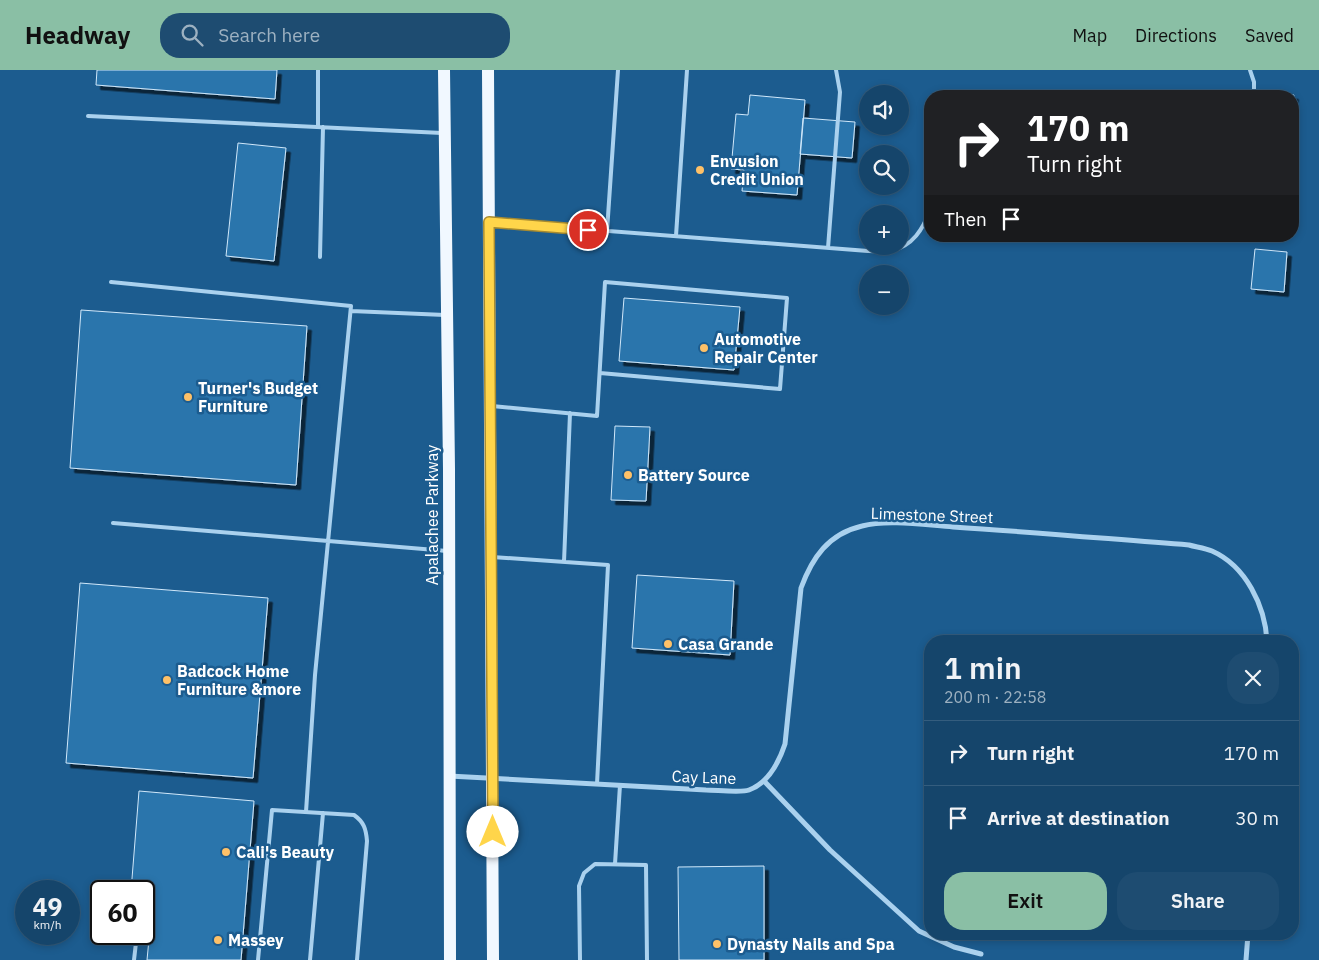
<!DOCTYPE html>
<meta charset="utf-8">
<style>
:root{--surface:#15456b;--page:#1e4c71;--text:#f1f3f6;--muted:#9db1c1;--line:#345d7e;--accent:#8abfa5}
body{margin:0;font-family:"IBM Plex Sans",sans-serif;background:var(--page);color:var(--text);height:100vh;display:flex;flex-direction:column;font-size:19px;white-space:nowrap}
*{box-sizing:border-box;margin:0}
p{font-size:16px;color:var(--muted)}
.icon{flex:none;width:28px;height:28px;fill:none;stroke:currentColor;stroke-width:2;stroke-linecap:round;stroke-linejoin:round}
.map{position:relative;flex:1;overflow:hidden}
.panel{position:absolute;left:924px;top:565px;width:375px;height:305px;display:flex;flex-direction:column;background:var(--surface);border-radius:20px;box-shadow:0 2px 8px #0003,0 0 0 1px var(--line)}
.panel>*{flex:none}
.guide{position:absolute;left:924px;top:20px;width:375px;height:152px;border-radius:20px;box-shadow:0 2px 8px #0003,0 0 0 1px var(--line);background:#202124;color:#fff;overflow:hidden}
.buttons{position:absolute;left:859px;top:15px;display:grid;gap:10px}
.buttons a{display:grid;place-items:center;width:50px;height:50px;border-radius:50%;background:var(--surface);box-shadow:0 2px 8px #0003,0 0 0 1px var(--line);font-size:25px}
.speed{position:absolute;left:15px;top:810px;display:flex;gap:10px;font-size:25px;font-weight:700;text-align:center}
.speed>*{display:grid;place-content:center;width:65px;height:65px;border-radius:50%;background:var(--surface);box-shadow:0 2px 8px #0003,0 0 0 1px var(--line);line-height:1}
.speed small{font-size:12px;font-weight:400}
.speed .limit{border:2px solid #111;border-radius:8px;background:#fff;color:#111}
.pin{position:absolute;display:grid;place-items:center;width:42px;height:42px;color:#fff;margin:-21px;border:2px solid #fff;border-radius:50%;box-shadow:0 1px 5px #0007}
.me{position:absolute;width:55px;margin:-28px;rotate:0deg;stroke-linejoin:round;filter:drop-shadow(0 0 4px #0008)}
.turn{display:flex;align-items:center;gap:18px;height:105px;padding:0 20px;font-size:22px}
.turn .icon{width:65px;height:65px;stroke-width:2.5}
.turn b{display:block;font-size:35px;line-height:42px}
.then{display:flex;align-items:center;height:48px;padding:0 20px;background:#0003;gap:10px;font-size:19px}
.round{display:grid;place-items:center;flex:none;width:52px;height:52px;border-radius:20px;background:var(--page)}
.overview{display:flex;align-items:center;justify-content:space-between;height:85px;padding:0 20px}
h1{font-size:30px;font-weight:600;line-height:38px}
.primary-button{display:flex;gap:10px;margin-top:auto;padding:10px 20px}
.primary-button a{flex:1;height:58px;border-radius:20px;background:var(--accent);color:#111;font-size:20px;font-weight:600;line-height:58px;text-align:center}
.primary-button a+a{background:var(--page);color:var(--text)}
ul{padding:0;list-style:none}
li{display:flex;align-items:center;gap:15px;height:65px;padding:0 20px;border-top:1px solid var(--line)}
li div{flex:1}
li b{display:block;font-size:19px}
li em{font-style:normal}
header{display:flex;align-items:center;gap:30px;box-sizing:border-box;height:70px;padding:0 25px;background:var(--accent);color:#111}
header strong{font-size:24px}
nav{display:flex;gap:28px;margin-inline-start:auto;font-size:18px}
.search{width:350px;height:45px;background:var(--page);display:flex;align-items:center;gap:12px;box-sizing:border-box;padding:0 18px;border-radius:20px;color:var(--muted);font-size:19px}
.map>svg:first-child{display:block}
</style>
<header>
<strong>Headway</strong>
<div class="search"><svg class="icon" aria-label="search" viewBox="0 0 24 24"><circle cx="10" cy="10" r="6"/><path d="M15 15l6 6"/></svg>Search here</div>
<nav><a>Map</a><a>Directions</a><a>Saved</a></nav>
</header>
<div class="map">
<svg width="1319" height="890" viewBox="0 0 1319 890">
<defs>
<filter id="shadow"><feDropShadow dx="4.5" dy="4.5" stdDeviation="0" flood-color="#0009"/></filter>
</defs>
<rect width="100%" height="100%" fill="#1c5c8f"/>
<path fill="#2b74ac" stroke="#d0e8fa" filter="url(#shadow)" d="M97,0H277L275,29L96,15Z
M972,21L1061,25V26H971Z
M1278,24L1294,25L1292,42V26H1278Z
M750,25L805,30L797,125L742,121L744,100L731,99L736,44L748,45Z
M803,48L855,52L852,88L800,84Z
M238,73L286,78L274,191L226,186Z
M1255,179L1287,182L1284,222L1251,219Z
M624,228L740,237L734,300L619,291Z
M81,240L307,256L296,415L70,398Z
M615,356L650,357L646,431L611,430Z
M637,505L734,511L730,585L632,578Z
M80,513L268,528L253,708L66,693Z
M139,721L254,731L241,890H147L152,838H144V821H131Z
M764,796V890H679L678,797Z"/>
<g fill="none" stroke-linecap="round" stroke-linejoin="round">
<path stroke="#aad1ee" stroke-width="4" d="M1250,0L1254,12V26
M939,26V25
M88,46L442,63
M318,57V0
M491,152L868,181C875,181 884,182 891,181C913,176 923,159 930,140
M607,161L618,0
M676,166L687,0
M1242,168V166
M828,178L840,22L836,0
M320,187L323,57
M111,212L351,236L315,605L306,742
M351,241L445,245
M492,336L597,346L605,212L787,228L780,319L600,303
M113,453L447,481
M492,487L608,495L597,714
M564,492L570,343
M615,794L620,715
M134,890L137,864
M258,890L272,740L354,745C364,752 366,759 367,771L357,890
M310,890L323,743
M580,890L579,816L584,803L595,794L646,795L647,890"/>
<path stroke="#aad1ee" stroke-width="5" d="M449,706L706,720C716,720 742,723 749,720C768,713 779,692 785,674L801,518C812,488 828,464 862,456C888,449 925,455 953,457C1032,462 1110,469 1189,475C1196,477 1205,478 1212,481C1246,496 1265,536 1267,571
M764,711L830,780L919,861L954,877L981,884
M1246,890L1248,864"/>
<path stroke="#f1f8ff" stroke-width="12" d="M444,0L449,399L450,890
M488,0L493,890"/>
</g>
<g fill="none" stroke-linecap="round" stroke-linejoin="round">
<defs>
<path id="route" d="M493,762L489,152L588,160"/>
</defs>
<use href="#route" stroke="#a68a30" stroke-width="12"/>
<use href="#route" stroke="#ffd54a" stroke-width="9"/>
</g>
<g fill="#fec168" stroke="#1c5c8f" stroke-width="2">
<circle cx="700" cy="100" r="5"/>
<circle cx="704" cy="278" r="5"/>
<circle cx="188" cy="327" r="5"/>
<circle cx="628" cy="405" r="5"/>
<circle cx="668" cy="574" r="5"/>
<circle cx="167" cy="610" r="5"/>
<circle cx="226" cy="782" r="5"/>
<circle cx="218" cy="870" r="5"/>
<circle cx="717" cy="874" r="5"/>
</g>
<g text-anchor="middle" dominant-baseline="central" stroke-width="5" stroke-linejoin="round" paint-order="stroke">
<g font-size="16" font-weight="bold" fill="#fff" stroke="#1c5c8f" text-anchor="start">
<text x="710" y="91">Envusion<tspan x="710" dy="18">Credit Union</tspan></text>
<text x="714" y="269">Automotive<tspan x="714" dy="18">Repair Center</tspan></text>
<text x="198" y="318">Turner's Budget<tspan x="198" dy="18">Furniture</tspan></text>
<text x="638" y="405">Battery Source</text>
<text x="678" y="574">Casa Grande</text>
<text x="177" y="601">Badcock Home<tspan x="177" dy="18">Furniture &amp;more</tspan></text>
<text x="236" y="782">Cali's Beauty</text>
<text x="228" y="870">Massey</text>
<text x="727" y="874">Dynasty Nails and Spa</text>
</g>
<g font-size="16" fill="#fff" stroke="#1c5c8f">
<text transform="translate(432 445) rotate(-90)">Apalachee Parkway</text>
<text transform="translate(932 445) rotate(2)">Limestone Street</text>
<text transform="translate(704 707) rotate(2)">Cay Lane</text>
</g>
</g>
</svg>
<div class="buttons">
<a><svg class="icon" aria-label="sound" viewBox="0 0 24 24"><path d="M4 9h4l5-4v14l-5-4H4zM17 9q2 3 0 6"/></svg></a>
<a><svg class="icon" aria-label="search" viewBox="0 0 24 24"><circle cx="10" cy="10" r="6"/><path d="M15 15l6 6"/></svg></a>
<a>+</a>
<a>−</a>
</div>
<div class="speed"><div>49<small>km/h</small></div><div class="limit">60</div></div>
<div class="pin" style="left:588px;top:160px;background:#d93025"><svg class="icon" aria-label="arrive" viewBox="0 0 24 24"><path d="M6 21V4h12l-3 4 3 4H6"/></svg></div>
<svg class="me" style="left:493px;top:762px" viewBox="-20 -20 40 40"><circle r="19" fill="#fff"/><path d="M0-13L10 11 0 6-10 11z" fill="#ffd54a"/></svg>
<div class="guide">
<div class="turn"><svg class="icon" aria-label="right" viewBox="0 0 24 24"><path d="M7 20v-9h11M14 6l5 5-5 5"/></svg><div><b>170 m</b>Turn right</div></div>
<div class="then">Then<svg class="icon" aria-label="arrive" viewBox="0 0 24 24"><path d="M6 21V4h12l-3 4 3 4H6"/></svg></div>
</div>
<section class="panel">
<div class="overview"><div><h1>1 min</h1><p>200 m · 22:58</p></div><a class="round"><svg class="icon" aria-label="close" viewBox="0 0 24 24"><path d="M6 6l12 12M18 6L6 18"/></svg></a></div>
<ul>
<li><svg class="icon" aria-label="right" viewBox="0 0 24 24"><path d="M7 20v-9h11M14 6l5 5-5 5"/></svg><div><b>Turn right</b></div><em>170 m</em></li>
<li><svg class="icon" aria-label="arrive" viewBox="0 0 24 24"><path d="M6 21V4h12l-3 4 3 4H6"/></svg><div><b>Arrive at destination</b></div><em>30 m</em></li>
</ul>
<div class="primary-button"><a>Exit</a><a>Share</a></div>
</section>
</div>
